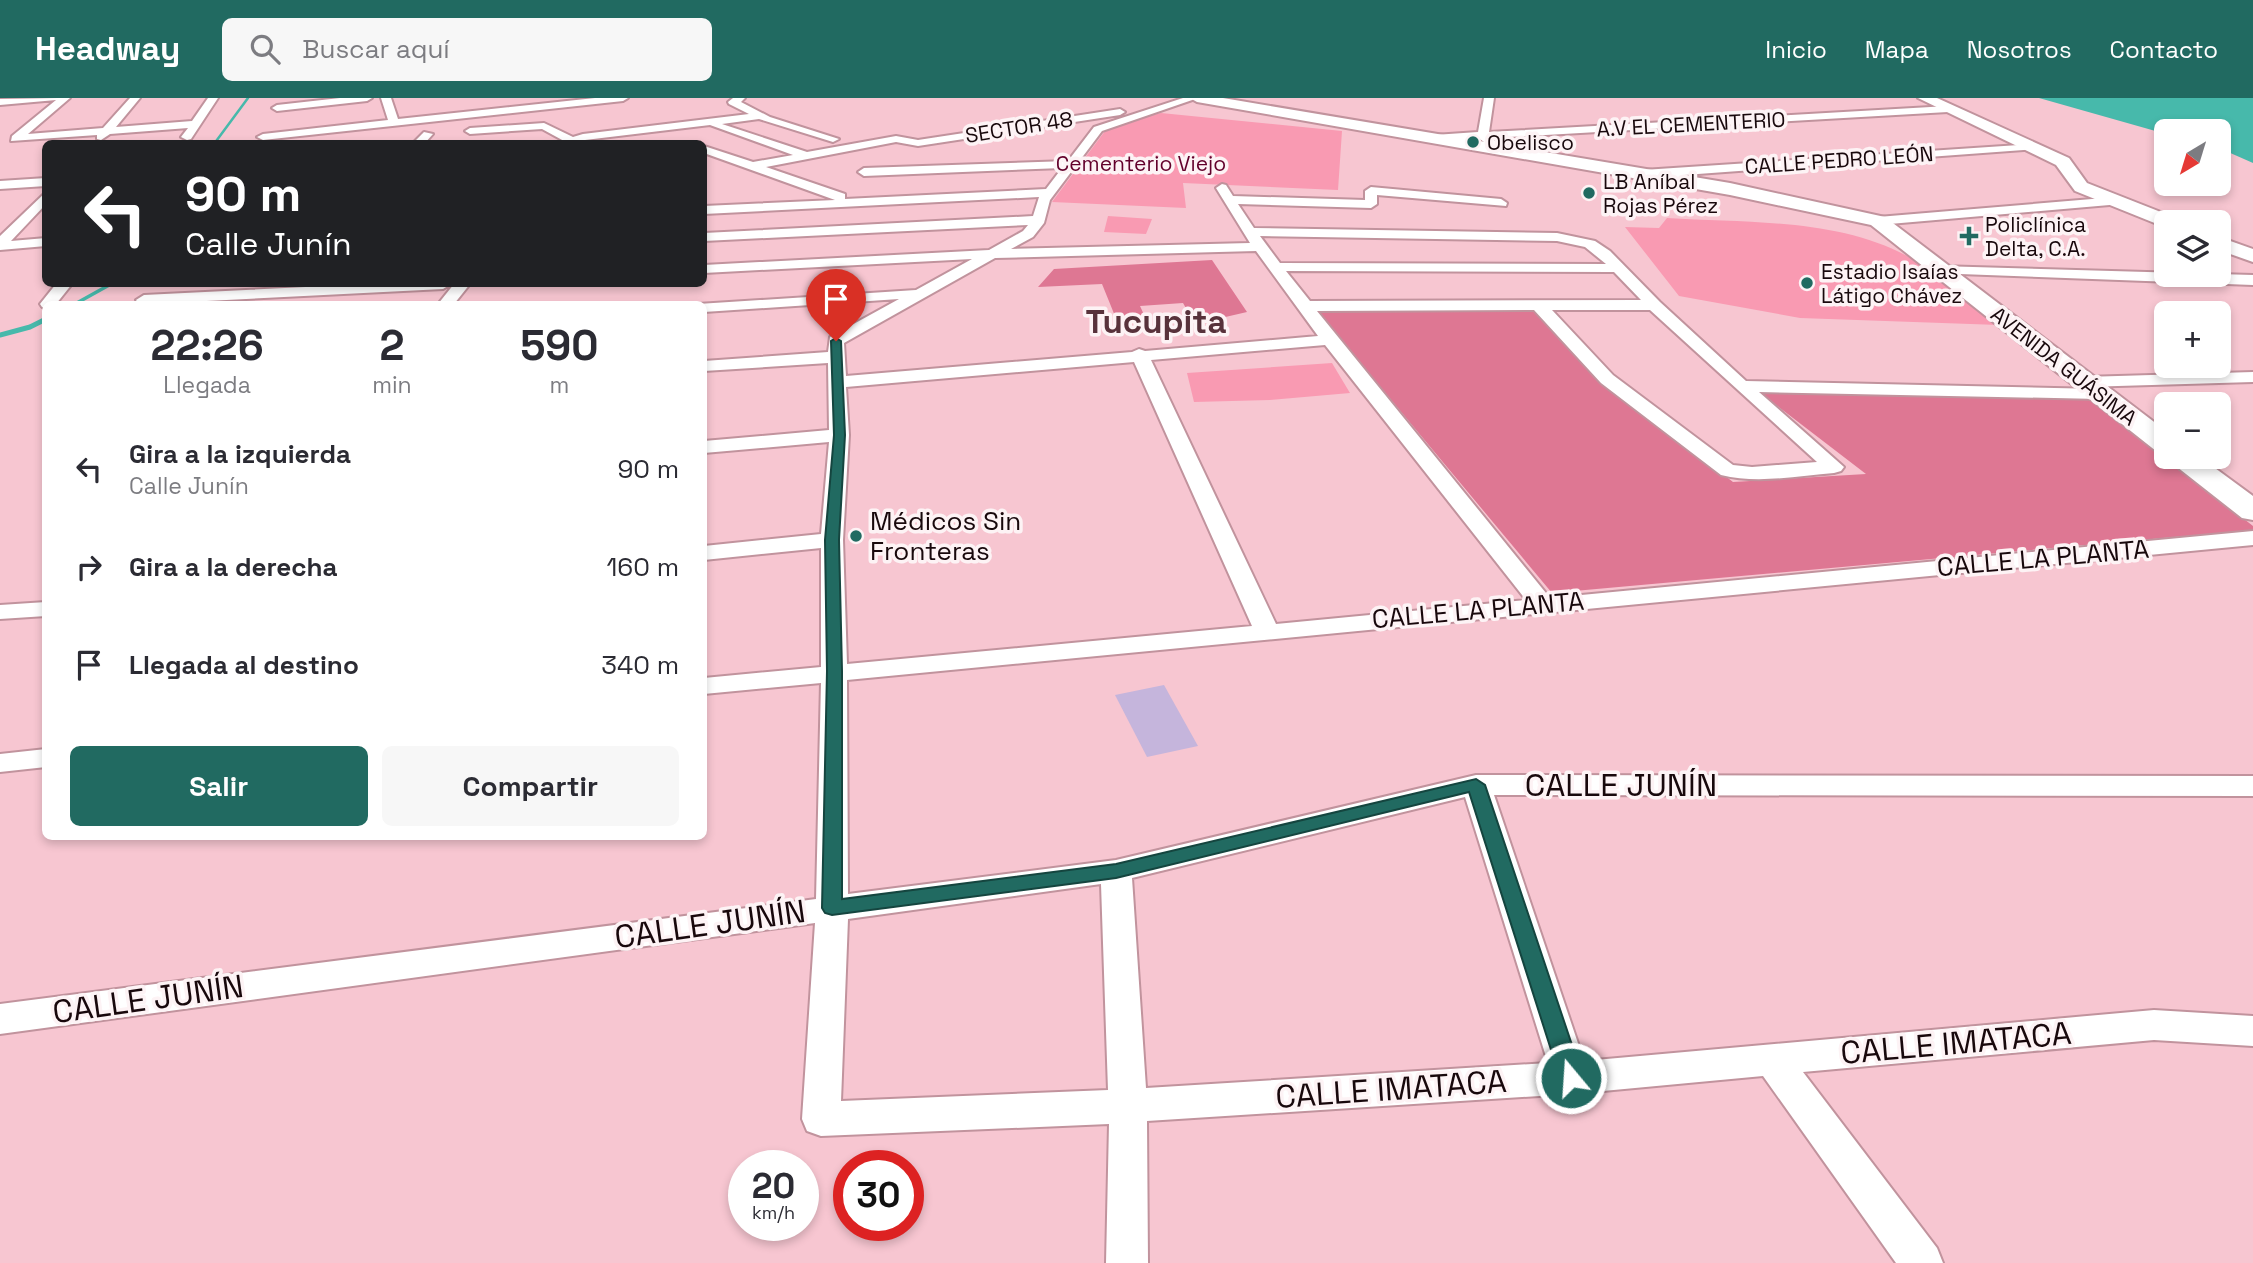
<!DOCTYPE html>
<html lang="es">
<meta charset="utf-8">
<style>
:root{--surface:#fff;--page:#f7f7f7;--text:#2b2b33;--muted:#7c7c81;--accent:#216a61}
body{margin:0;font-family:"Space Grotesk",sans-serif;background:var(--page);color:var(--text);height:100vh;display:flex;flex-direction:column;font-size:26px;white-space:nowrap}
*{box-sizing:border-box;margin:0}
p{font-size:23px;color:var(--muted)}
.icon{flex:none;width:38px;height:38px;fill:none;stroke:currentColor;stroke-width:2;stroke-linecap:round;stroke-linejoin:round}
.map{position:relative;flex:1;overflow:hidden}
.panel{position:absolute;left:42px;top:203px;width:665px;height:539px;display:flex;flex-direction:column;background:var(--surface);border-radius:10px;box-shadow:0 4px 10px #0003}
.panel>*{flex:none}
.banner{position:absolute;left:42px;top:42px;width:665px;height:147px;border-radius:10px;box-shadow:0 4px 10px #0003;background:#202124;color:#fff;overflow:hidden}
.needle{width:46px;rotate:218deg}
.buttons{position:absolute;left:2154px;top:21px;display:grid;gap:14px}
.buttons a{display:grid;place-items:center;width:77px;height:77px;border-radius:10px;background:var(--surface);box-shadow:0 4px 10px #0003;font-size:35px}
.speed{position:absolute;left:728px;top:1052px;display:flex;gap:14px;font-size:35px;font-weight:700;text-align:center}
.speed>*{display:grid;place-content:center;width:91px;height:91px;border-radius:50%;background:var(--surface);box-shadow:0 4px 10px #0003;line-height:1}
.speed small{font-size:18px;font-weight:400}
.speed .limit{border:10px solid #d22;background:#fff;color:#111}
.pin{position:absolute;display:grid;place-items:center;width:60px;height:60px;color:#fff;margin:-72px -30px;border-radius:50% 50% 50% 0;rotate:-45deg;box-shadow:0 0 7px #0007}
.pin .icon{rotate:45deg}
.me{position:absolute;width:77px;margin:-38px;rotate:342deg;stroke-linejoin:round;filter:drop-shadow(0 0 5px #0008)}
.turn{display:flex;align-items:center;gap:24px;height:147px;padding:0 28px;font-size:32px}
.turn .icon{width:91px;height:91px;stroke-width:2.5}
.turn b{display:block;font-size:49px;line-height:60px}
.eta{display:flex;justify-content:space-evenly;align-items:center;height:119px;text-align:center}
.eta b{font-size:42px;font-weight:700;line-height:49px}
.button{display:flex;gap:14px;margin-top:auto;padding:14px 28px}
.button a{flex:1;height:80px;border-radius:10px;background:var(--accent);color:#fff;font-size:28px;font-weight:700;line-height:80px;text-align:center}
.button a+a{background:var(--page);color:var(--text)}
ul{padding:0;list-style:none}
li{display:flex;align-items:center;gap:21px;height:98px;padding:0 28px}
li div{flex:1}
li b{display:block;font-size:26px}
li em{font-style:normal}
header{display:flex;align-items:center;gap:42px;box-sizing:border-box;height:98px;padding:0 35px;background:var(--accent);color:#fff}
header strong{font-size:33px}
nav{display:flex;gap:38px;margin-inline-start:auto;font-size:24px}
.search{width:490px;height:63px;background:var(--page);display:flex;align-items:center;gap:18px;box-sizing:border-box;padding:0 24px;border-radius:10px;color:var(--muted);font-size:26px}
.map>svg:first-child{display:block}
</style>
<header>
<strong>Headway</strong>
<div class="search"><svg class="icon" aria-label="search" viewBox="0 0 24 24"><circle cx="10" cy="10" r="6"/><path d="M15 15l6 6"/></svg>Buscar aquí</div>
<nav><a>Inicio</a><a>Mapa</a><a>Nosotros</a><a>Contacto</a></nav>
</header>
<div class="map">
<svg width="2253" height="1165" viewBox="0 0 2253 1165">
<rect width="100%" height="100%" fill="#f7c6d1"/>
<path fill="#f99ab2" d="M1161,15L1342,33L1338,92L1183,85L1186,110L1052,104L1108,29Z
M1108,118L1152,121L1146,136L1104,134Z
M1667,120C1746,125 1838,120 1909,159C1941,177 1970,205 1999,227L1800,220L1679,198L1625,129L1659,130Z
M1332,265L1350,295L1270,302L1194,304L1187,275Z"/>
<path fill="#de7793" d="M1212,162L1247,214L1195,226L1183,205L1140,208L1146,221L1117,223L1102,186L1038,189L1054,171Z
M1534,211L1599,280L1733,384L1866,376L1759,294L2091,301L2253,428V432L1552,495L1317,213Z"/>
<path fill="#47b9ab" d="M2039,0H2253V65L2219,50V33H2166V36Z"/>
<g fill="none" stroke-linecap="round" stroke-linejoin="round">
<path stroke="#47b9ab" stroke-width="2.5" d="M214,46L248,0"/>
<path stroke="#47b9ab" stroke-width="3.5" d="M75,206L111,186
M42,223L46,221"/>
<path stroke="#47b9ab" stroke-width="5" d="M0,237L30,229L46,221"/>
</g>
<path fill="#c5b5dc" d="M1164,587L1198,648L1147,659L1115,597Z"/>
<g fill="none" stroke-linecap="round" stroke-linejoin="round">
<defs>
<path id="street" d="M58,0H70L28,36L103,30L130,0H140L116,29L192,23L208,0H218L191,41L187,42L181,39L188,30L110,36L101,42L97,41V37L11,43L12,38L56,2L0,7V1Z
M340,0H372L367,3L277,13L272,10L277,7Z
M381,0H391L398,21L595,0H628L623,3L263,42L257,39L263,36L388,22Z
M733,0H745L741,4L770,19L839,41L833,44L759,21L722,26L807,54L896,38L918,42L1120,11L1125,14L1120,17L918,48L896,44L766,69L845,96V101L1046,91L1062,70L864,78L858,74L864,70L1068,63L1094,29L1183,0H1198L1102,33L1050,102L1044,125L1033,139L1011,151L1250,145L1216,90L1222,86L1226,87L1233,98L1365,102V93L1371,89L1501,101L1507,105L1506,108L1377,97V106L1371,110L1238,106L1254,130L1557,135L1595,143L1610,153L1660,204L1746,283L2100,291L2109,296L2100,301L1759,294L1844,369L1841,373L1834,375C1798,378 1757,386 1721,377L1601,285L1534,212L1317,213L1550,500L2253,433V447L847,582L848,796L1116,762L1476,677L2253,678V698L1494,697L1584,963L2154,912L2253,918V948L2154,942L1803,974L1937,1150L1943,1165H1896L1763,978L1571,996L1147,1023L1148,1165H1106L1109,1026L821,1038L807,1033L802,1021L815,825L0,936V906L816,801L821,585L704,596V580L821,569V450L704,462V448L821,436L829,344L704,355V343L829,332L828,265L704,273V263L828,254L830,239L899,201L704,214V206H698L916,192L972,161L704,175V167L989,152L1023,133L1028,127L704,143V135L1033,118L1039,99L704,116V108L835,102L704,55V48L753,64L793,57L710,27L585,42L578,46H562L564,43L542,31L470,36L465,33L470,30L544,25L573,39L583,36L749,16L729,6L728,4ZM1260,138L1557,143L1585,149L1606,166L1280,165ZM1256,153L1318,238L1145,253L1139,251L1132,254L846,278L844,245L995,160ZM1286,173L1614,174L1641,202L1310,203ZM1552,212H1650L1817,364L1752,369L1733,367L1613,277ZM1325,247L1526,502L1276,526L1151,262ZM1134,264L1252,528L847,566L843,442L849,337L846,289ZM1465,699L1548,965L1146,990L1132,780ZM1101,786L1108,992L841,1003L848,821Z
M1484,0H1494L1489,34L1948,8L1953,11L1948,14L1492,40L1502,50L1496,53L1480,41L1430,42L1428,40L1434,37L1478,34Z
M424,34L433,36L424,46H412Z
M2035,46L2039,47V51L1643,80L1637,76L1643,72Z
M46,80V88L0,91V83Z
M46,94V106L11,143L46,140V148L0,152V138Z
M2116,99L2122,103L2121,106L1878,127L1871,123L1878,119Z
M1938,168L2253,177V187L1933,175L1931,172Z
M56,186H72L56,206H46V210L42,209L40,206Z
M367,186H451L443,191L147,206L138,205L136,202L144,197Z
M454,186H470L454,206H438Z
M2253,274V284L2084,289L2075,284L2084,279Z
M46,504V518L0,521V507Z
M46,651V669L0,674V656Z"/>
<path id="secondary" d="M1190,0H1223L1730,85L1885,119L2166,333V356L2156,353L1871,127L1730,97L1197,4Z
M1918,0H1937L2069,60L2087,85L2176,120L2179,124H2166V129L2162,128L2075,93L2056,67Z
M2219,139L2253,151V164L2219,152Z
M2167,359H2200L2253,398V422L2242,420L2172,365Z"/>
</defs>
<use href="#street" stroke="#c1939d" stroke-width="4"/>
<use href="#secondary" stroke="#c1939d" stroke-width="4"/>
<use href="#street" fill="#fff" fill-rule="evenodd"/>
<use href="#secondary" fill="#fff" fill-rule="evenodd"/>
</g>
<path fill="#216a61" stroke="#15453f" stroke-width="2" d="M836,240L841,243L845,337L839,442L842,573V801L1116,766L1476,681L1485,687L1583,980L1579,987L1571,989L1563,987L1560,980L1469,694L1116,780L832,817L825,815L822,810L827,573L825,442L834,337L831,243Z"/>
<g fill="#216a61" stroke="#fdf3f5" stroke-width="2.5">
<circle cx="1473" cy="44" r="7"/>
<circle cx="1589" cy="95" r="7"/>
<path d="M1965.5 127.5h7v7h7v7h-7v7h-7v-7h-7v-7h7z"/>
<circle cx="1807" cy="185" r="7"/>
<circle cx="856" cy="438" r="7"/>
</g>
<g text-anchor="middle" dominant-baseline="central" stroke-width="7" stroke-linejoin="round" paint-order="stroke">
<g font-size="21" fill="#18080c" stroke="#fdf3f5">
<text transform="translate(1691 26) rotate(-3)">A.V EL CEMENTERIO</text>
<text transform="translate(1019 29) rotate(-9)">SECTOR 48</text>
<text transform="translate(1839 62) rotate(-4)">CALLE PEDRO LEÓN</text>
<text transform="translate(2064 268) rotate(38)">AVENIDA GUÁSIMA</text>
</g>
<g font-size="21" fill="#18080c" stroke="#fdf3f5" text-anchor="start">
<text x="1487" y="44">Obelisco</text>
<text x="1603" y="83">LB Aníbal<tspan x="1603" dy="24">Rojas Pérez</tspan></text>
<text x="1985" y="126">Policlínica<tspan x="1985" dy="24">Delta, C.A.</tspan></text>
<text x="1821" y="173">Estadio Isaías<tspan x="1821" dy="24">Látigo Chávez</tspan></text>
</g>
<g font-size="21" fill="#62002b" stroke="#fdf3f5">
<text x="1141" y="65">Cementerio Viejo</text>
</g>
<g font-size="26" fill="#18080c" stroke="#fdf3f5" text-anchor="start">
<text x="870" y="423">Médicos Sin<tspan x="870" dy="30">Fronteras</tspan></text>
</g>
<g font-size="26" fill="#18080c" stroke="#fdf3f5">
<text transform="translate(2043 460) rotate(-5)">CALLE LA PLANTA</text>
<text transform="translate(1478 512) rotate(-5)">CALLE LA PLANTA</text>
</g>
<g font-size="32" fill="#18080c" stroke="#fdf3f5">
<text x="1621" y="687">CALLE JUNÍN</text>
<text transform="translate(710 826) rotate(-8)">CALLE JUNÍN</text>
<text transform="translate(148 901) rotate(-8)">CALLE JUNÍN</text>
<text transform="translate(1956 945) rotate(-5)">CALLE IMATACA</text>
<text transform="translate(1391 991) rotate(-4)">CALLE IMATACA</text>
</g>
<g font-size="33" font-weight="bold" fill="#58323b" stroke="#fdf3f5">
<text x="1156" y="224">Tucupita</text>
</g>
</g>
</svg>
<div class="buttons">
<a><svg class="needle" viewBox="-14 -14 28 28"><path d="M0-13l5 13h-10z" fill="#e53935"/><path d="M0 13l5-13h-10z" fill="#7c7c81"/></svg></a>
<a><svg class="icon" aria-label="layers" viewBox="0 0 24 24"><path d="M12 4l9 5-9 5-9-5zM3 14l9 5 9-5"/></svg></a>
<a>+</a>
<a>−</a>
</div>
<div class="speed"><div>20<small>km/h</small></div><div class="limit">30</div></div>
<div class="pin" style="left:836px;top:243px;background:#d93025"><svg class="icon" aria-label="arrive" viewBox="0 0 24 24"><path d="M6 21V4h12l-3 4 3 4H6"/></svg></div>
<svg class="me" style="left:1571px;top:980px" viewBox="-20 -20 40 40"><circle r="17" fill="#216a61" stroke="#fff" stroke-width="3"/><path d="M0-11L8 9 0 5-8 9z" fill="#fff"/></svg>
<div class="banner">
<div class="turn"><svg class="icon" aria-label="left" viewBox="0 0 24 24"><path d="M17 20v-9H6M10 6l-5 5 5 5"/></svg><div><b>90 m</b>Calle Junín</div></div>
</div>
<section class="panel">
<div class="eta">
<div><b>22:26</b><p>Llegada</p></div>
<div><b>2</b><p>min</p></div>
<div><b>590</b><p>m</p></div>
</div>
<ul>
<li><svg class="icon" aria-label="left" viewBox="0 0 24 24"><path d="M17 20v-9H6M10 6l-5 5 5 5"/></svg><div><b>Gira a la izquierda</b><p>Calle Junín</p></div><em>90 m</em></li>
<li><svg class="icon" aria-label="right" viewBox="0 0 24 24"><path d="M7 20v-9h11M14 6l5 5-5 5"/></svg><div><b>Gira a la derecha</b></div><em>160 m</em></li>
<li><svg class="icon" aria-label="arrive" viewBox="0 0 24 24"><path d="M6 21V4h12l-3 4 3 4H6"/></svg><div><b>Llegada al destino</b></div><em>340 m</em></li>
</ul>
<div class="button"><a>Salir</a><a>Compartir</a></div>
</section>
</div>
